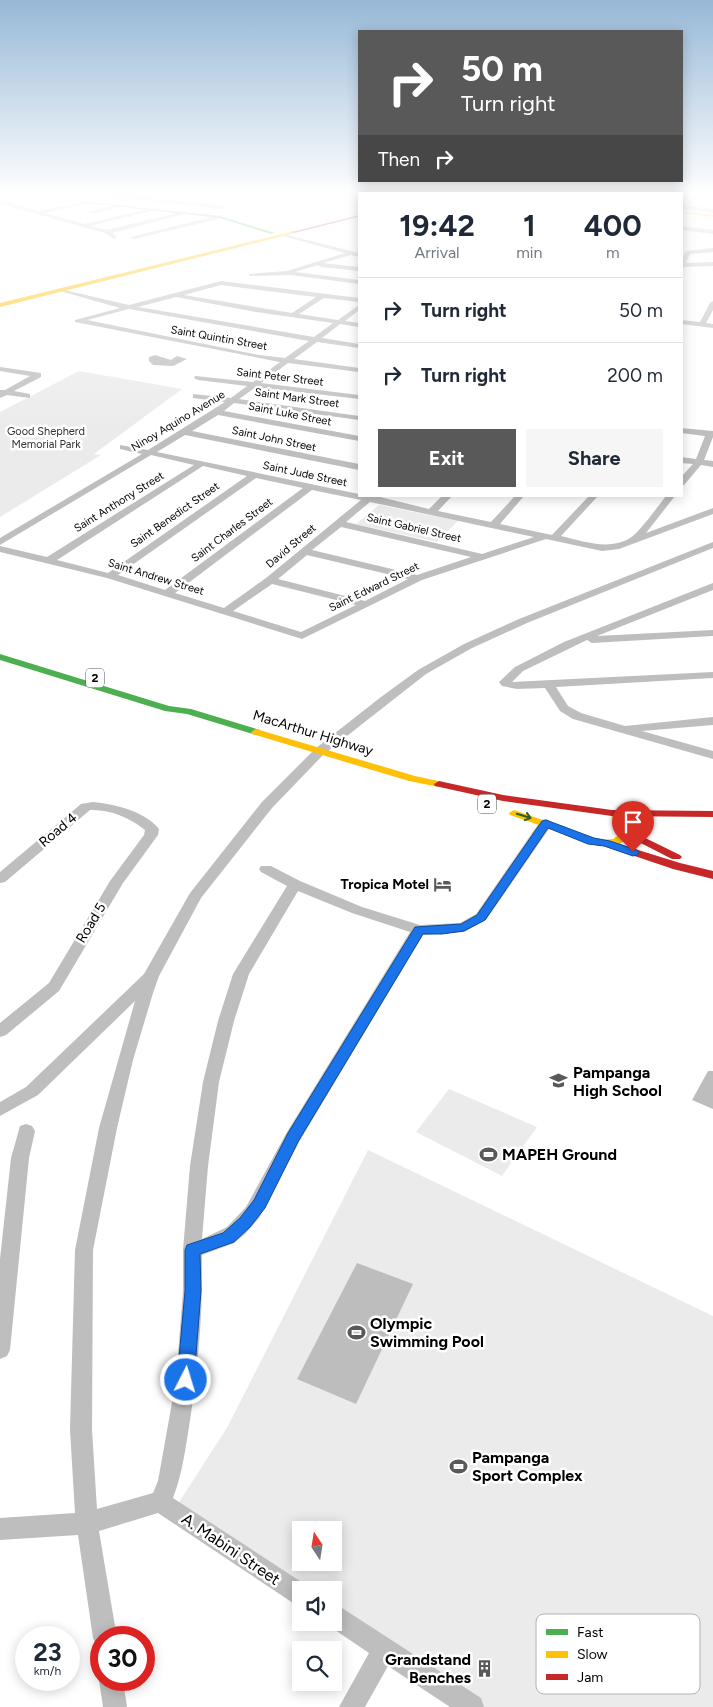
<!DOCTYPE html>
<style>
:root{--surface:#fff;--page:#f6f6f7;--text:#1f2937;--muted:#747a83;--line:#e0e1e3;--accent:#595959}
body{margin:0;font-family:Figtree,sans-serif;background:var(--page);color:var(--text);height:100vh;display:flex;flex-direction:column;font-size:19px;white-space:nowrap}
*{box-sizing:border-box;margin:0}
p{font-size:16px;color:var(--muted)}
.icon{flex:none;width:28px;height:28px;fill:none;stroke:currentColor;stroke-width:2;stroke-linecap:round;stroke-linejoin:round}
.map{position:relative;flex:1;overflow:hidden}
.drawer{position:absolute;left:358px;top:192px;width:325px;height:305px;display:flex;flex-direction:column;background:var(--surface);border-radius:0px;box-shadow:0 2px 12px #0003}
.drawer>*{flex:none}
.banner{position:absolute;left:358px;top:30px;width:325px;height:152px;border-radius:0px;box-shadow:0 2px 12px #0003;background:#595959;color:#fff;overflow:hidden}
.needle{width:32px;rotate:348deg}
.tools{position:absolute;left:292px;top:1521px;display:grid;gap:10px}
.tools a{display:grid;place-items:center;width:50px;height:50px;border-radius:0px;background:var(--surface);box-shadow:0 2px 12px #0003;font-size:25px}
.speed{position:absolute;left:15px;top:1626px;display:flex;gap:10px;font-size:25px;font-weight:700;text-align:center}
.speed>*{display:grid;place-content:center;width:65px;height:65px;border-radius:50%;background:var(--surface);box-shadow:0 2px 12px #0003;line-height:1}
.speed small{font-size:12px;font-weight:400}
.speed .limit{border:8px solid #d22;background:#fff;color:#111}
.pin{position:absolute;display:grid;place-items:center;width:42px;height:42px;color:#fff;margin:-51px -21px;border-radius:50% 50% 50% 0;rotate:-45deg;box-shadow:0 0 5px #0007}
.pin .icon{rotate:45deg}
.me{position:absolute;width:55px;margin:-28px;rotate:5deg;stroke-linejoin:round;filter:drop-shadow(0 0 4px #0008)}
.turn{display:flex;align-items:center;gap:18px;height:105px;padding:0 20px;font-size:22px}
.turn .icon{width:65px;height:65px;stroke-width:2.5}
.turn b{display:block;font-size:35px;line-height:42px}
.then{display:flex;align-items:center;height:48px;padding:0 20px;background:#0003;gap:10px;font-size:19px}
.eta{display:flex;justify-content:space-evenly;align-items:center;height:85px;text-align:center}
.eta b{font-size:30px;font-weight:700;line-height:35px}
.action{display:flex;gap:10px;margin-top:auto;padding:10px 20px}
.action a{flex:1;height:58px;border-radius:0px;background:var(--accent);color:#fff;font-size:20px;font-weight:700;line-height:58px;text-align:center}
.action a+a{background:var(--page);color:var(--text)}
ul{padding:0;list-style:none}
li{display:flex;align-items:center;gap:15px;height:65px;padding:0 20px;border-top:1px solid var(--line)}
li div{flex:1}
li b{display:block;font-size:19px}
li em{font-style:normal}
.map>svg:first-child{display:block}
</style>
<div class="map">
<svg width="713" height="1707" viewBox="0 0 713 1707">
<rect width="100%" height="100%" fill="#fff"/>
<path fill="#ebebeb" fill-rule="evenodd" d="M79,371L182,389L94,454L101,455L0,517V412Z
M379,505L458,521L437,542L356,524Z
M449,1089L537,1127L502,1176L416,1132Z
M368,1150L713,1316V1707H475L334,1612V1590L301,1591L176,1507L228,1426ZM301,1530H334V1562H301Z"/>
<path fill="#bdbdbd" d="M155,355L171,360L177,356L187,359L173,366L153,365L149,361V357Z
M708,1071H713V1109L692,1100Z
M357,1263L413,1284L356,1404L297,1379Z"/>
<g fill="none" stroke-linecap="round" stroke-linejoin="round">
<path fill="#bebebe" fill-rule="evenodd" d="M602,193H612V194H603Z
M130,195L221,205L224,207L221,209L130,199L98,201L95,199Z
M0,200L39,211L89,201V203L45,213L84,224L153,208L156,210L90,226L107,230L185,211L188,213L112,233L117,237L114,239L105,233L0,204Z
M119,204L121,207L91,214L88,212Z
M681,205L713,209V213L681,209Z
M220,215L222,218L134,239L131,237Z
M681,226L713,230V234L681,230Z
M283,234L359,253V257L351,255L323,263L359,267V271L321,267L318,265L295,272L359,280V284L291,275L249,276V274L287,271L345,253L283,236Z
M713,248V252L690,254L686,263L713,262V266L684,267L681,269V260L686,251Z
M221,281L359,298V302L324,298L299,314L338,320L359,305V310L345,321L359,323V327L340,324L322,338L359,344V348L317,342L294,359L359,368V372L288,363L261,383L359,395V399L256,387L239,399L359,416V420L234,403L224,411L359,436V441L218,415L192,431L359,464V470L185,435L157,452L359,494V496H376L429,509L442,496H452L438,511L491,522L515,496H524L500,524L552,535L589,496H598L561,536C583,541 609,551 630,538C639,533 658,506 666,496H675L646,533L713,508V514L619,549L602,551L546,539L422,580L302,639L107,578L0,552V546L47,557L194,465L151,455L0,545V538L142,454L120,449V445L148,450L225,402L193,398V394L231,398L247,386L198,380L194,378L195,376L253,382L280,362L75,322V320L120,308L60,291V289L129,305ZM221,285L316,297L292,313L184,295ZM176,297L256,312L333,323L314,337L138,307ZM129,309L309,341L285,358L259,355L87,320ZM203,466L247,476L108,573L57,560ZM256,478L303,488L165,590L118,575ZM312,490L361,500L266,578L224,608L175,593ZM370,502L534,537L482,554L346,522ZM341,527L471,557L417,575L312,550ZM307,555L408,579L365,601L278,579ZM272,584L356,605L301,632L233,611Z
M713,301V310L706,323L713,324V328L681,324V320L700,322L710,303Z
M0,367L41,373V377L14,391L30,394V398L7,395L0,398V390H5L30,376L0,371Z
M681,428L713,431V437L704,460L713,461V467L701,465L684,485L681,486V477L693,464L681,463V457L696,459L705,436L681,433Z
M713,542V548L527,623L472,648L426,674L324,754L272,808L201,898L159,976L153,993L133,1060L117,1128L93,1250L92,1430L97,1509L153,1493L158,1481L176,1380L183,1291V1250L190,1166L203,1082L218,1021L233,974L287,886L261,872L259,869L261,866H271L300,881L362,907L420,925L460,923L476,914L541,820L546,819L553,823L486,920L464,932L423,935L299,1142L259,1218L246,1233L234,1243L202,1255C203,1313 198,1370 189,1427C185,1451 182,1475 173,1498L309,1587L311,1590H301V1606L293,1603L158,1513L99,1531L117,1638H101V1648L97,1646L93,1638L78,1535L0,1540V1518L75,1513L70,1430L75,1250L99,1128L135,1001L38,1095L0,1116V1102L26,1087L144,974L190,893L262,802L316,748L381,697L418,670L464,644L519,619ZM298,891L352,913L410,932L287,1132L246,1207L227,1227L202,1239L208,1166L219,1082L234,1021L249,974Z
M713,583V590L597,636L713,630V636L592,643L587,640L523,671L512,682L713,672V678L556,687L568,706L581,713L625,726L713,717V725L642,731L713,751V759L573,719L560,711L545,688L517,689L502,686L499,682L515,667L564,642Z
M93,802C114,804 145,811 159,829L158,835L123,883L59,991L6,1035L0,1037V1023L49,983L110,881L144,835L145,830C131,818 109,809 90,810L5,882L0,883V872L81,804Z
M26,1124L32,1126L35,1131L29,1158L10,1350L7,1356L0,1359V1259L11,1158L20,1126Z
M334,1604L342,1608L481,1698L484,1707H450L388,1666L365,1707H339L369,1653L326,1624L325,1622H334Z
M101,1674V1680H123L127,1707H103L99,1680Z"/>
<path fill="#4caf50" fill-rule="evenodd" d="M0,193L220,216L275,233L271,234L220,218Z
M0,654L169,706L191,709L260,730L261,732L256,735L187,714L165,711L0,660Z"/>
<path fill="#ffc107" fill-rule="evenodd" d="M535,193H544L545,194H535Z
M681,211L713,215V217L681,213Z
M294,231L296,233L0,307V303Z
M256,729L415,776L443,782L444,784L439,787L409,781L252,734L251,732Z
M514,810L600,840L613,839L623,832L620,822L607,813L612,810C624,813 633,820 635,833L620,844L599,846L510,815L509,813Z"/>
<path fill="#c62828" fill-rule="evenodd" d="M446,193H453L445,194Z
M359,215V217L294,233L292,232Z
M439,781L503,795L612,810L713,811V817L612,816L503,801L435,786L434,784Z
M629,830L680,855L682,857L680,859H672L625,835L623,833L625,831Z
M606,840L680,863L713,871V879L673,869L602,845L600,843L602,841Z"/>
</g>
<defs><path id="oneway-shaft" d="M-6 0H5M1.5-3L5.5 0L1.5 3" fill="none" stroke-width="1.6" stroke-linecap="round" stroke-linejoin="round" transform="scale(1.25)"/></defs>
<use stroke="#2a602c" href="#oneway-shaft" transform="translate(524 816) rotate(17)"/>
<linearGradient id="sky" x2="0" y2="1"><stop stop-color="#97b8d7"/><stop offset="0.45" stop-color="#fff"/><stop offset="1" stop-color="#fff" stop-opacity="0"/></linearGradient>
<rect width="713" height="432" fill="url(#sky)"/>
<path fill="#1a73e8" stroke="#114b97" d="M546,820L594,838L610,841L637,850L639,852L637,855L633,856L604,846L588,844L548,828L485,920L464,931L442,934H423L299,1140L265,1208L250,1227L234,1242L200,1254L201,1291L194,1380L192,1386L186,1388L180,1386L177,1380L185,1291V1250L187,1245L223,1233L240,1218L254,1200L288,1133L415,927L461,924L477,915L542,821Z"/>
<defs>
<symbol id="hotel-bare" viewBox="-9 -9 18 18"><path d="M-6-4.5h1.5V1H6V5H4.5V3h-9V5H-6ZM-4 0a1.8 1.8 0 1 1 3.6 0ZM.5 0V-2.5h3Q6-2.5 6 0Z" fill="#595959" stroke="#fff" stroke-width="2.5" paint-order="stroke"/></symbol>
<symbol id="school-bare" viewBox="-9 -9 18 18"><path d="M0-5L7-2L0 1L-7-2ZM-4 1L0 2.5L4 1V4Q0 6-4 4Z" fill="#595959" stroke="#fff" stroke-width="2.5" paint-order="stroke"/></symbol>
<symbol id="stadium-bare" viewBox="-9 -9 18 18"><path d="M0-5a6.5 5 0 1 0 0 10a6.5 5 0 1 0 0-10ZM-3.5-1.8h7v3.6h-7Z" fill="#595959" stroke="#fff" stroke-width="2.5" paint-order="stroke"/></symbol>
<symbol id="building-bare" viewBox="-9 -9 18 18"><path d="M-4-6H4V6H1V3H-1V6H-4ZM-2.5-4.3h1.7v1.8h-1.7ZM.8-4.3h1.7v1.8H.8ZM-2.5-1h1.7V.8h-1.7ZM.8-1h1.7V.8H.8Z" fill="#595959" stroke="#fff" stroke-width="2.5" paint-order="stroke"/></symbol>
</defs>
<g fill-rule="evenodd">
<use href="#hotel-bare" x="430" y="872" width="25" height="25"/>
<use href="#school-bare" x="546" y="1068" width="25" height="25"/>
<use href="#stadium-bare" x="476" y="1142" width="25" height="25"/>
<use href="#stadium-bare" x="344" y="1320" width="25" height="25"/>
<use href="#stadium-bare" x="446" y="1454" width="25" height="25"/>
<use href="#building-bare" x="472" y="1656" width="25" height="25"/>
</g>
<g text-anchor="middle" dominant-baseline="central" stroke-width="5" stroke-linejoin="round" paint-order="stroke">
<g font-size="11" fill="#000" stroke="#fff">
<text transform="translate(219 338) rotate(10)">Saint Quintin Street</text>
<text transform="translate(280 377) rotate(7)">Saint Peter Street</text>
<text transform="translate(297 398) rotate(8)">Saint Mark Street</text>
<text transform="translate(290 414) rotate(11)">Saint Luke Street</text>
<text transform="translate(178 421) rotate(-31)">Ninoy Aquino Avenue</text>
<text transform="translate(274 439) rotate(12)">Saint John Street</text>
<text transform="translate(305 474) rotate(12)">Saint Jude Street</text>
<text transform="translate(119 502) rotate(-32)">Saint Anthony Street</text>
<text transform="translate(175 515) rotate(-35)">Saint Benedict Street</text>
<text transform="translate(414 528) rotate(13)">Saint Gabriel Street</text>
<text transform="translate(232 530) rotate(-37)">Saint Charles Street</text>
<text transform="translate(291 546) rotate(-40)">David Street</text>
<text transform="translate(156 577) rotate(17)">Saint Andrew Street</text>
<text transform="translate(374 587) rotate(-26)">Saint Edward Street</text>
</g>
<g font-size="11" fill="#313131" stroke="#fff">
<text x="46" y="431">Good Shepherd<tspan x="46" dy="13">Memorial Park</tspan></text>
</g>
<g fill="#fff" stroke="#4c4c4c" stroke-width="1">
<rect x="86" y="668.5" width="18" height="19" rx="4"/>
<rect x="478" y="794.5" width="18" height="19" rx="4"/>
</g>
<g font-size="12" font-weight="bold" fill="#000">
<text x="95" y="678">2</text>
<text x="487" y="804">2</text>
</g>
<g font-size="14" fill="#000" stroke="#fff">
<text transform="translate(313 733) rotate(17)">MacArthur Highway</text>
<text transform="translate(58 830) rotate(-40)">Road 4</text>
<text transform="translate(91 923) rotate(-59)">Road 5</text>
</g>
<g font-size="14" font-weight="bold" fill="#000" stroke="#fff" text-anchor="end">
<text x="429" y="884">Tropica Motel</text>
</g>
<g font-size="16" font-weight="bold" fill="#000" stroke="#fff" text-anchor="start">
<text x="573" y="1072">Pampanga<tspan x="573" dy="18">High School</tspan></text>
<text x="502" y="1154">MAPEH Ground</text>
<text x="370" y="1323">Olympic<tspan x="370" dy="18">Swimming Pool</tspan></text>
<text x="472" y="1457">Pampanga<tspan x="472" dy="18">Sport Complex</tspan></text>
<text x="471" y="1659" text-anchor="end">Grandstand<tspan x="471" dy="18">Benches</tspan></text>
</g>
<g font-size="16" fill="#000" stroke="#fff">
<text transform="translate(231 1549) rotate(34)">A. Mabini Street</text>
</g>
</g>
<rect x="536" y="1614" width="164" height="80" rx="8" fill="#fff" stroke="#b2b2b2" stroke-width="1"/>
<rect x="546" y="1629" width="22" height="6" fill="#4caf50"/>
<rect x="546" y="1651" width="22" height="7" fill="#ffc107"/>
<rect x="546" y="1674" width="22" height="6" fill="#c62828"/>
<g font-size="14" fill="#000">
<text x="577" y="1637">Fast</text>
<text x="577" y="1659">Slow</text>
<text x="577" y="1682">Jam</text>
</g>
</svg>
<div class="tools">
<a><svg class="needle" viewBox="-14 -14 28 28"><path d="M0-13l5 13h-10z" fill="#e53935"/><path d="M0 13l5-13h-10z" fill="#747a83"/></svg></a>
<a><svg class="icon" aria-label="sound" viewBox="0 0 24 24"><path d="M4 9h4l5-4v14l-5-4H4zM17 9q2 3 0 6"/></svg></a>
<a><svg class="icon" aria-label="search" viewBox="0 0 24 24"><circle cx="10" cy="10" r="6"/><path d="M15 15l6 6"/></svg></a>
</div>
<div class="speed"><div>23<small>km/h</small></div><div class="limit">30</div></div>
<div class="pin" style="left:633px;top:852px;background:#d93025"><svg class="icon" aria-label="arrive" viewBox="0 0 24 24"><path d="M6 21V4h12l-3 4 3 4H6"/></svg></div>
<svg class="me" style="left:186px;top:1380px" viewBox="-20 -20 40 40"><circle r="17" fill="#1a73e8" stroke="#fff" stroke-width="3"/><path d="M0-11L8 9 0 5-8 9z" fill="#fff"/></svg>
<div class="banner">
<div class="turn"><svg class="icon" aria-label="right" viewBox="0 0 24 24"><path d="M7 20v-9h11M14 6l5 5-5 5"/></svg><div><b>50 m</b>Turn right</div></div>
<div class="then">Then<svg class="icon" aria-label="right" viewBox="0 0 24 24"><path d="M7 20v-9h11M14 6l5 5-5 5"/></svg></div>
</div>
<section class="drawer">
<div class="eta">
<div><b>19:42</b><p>Arrival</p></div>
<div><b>1</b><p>min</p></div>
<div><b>400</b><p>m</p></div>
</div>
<ul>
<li><svg class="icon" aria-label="right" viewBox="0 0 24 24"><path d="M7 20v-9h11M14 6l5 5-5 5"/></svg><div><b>Turn right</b></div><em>50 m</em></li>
<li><svg class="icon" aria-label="right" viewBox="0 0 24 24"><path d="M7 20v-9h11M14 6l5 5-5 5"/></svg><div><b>Turn right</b></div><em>200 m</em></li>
</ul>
<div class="action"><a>Exit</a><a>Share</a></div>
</section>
</div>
